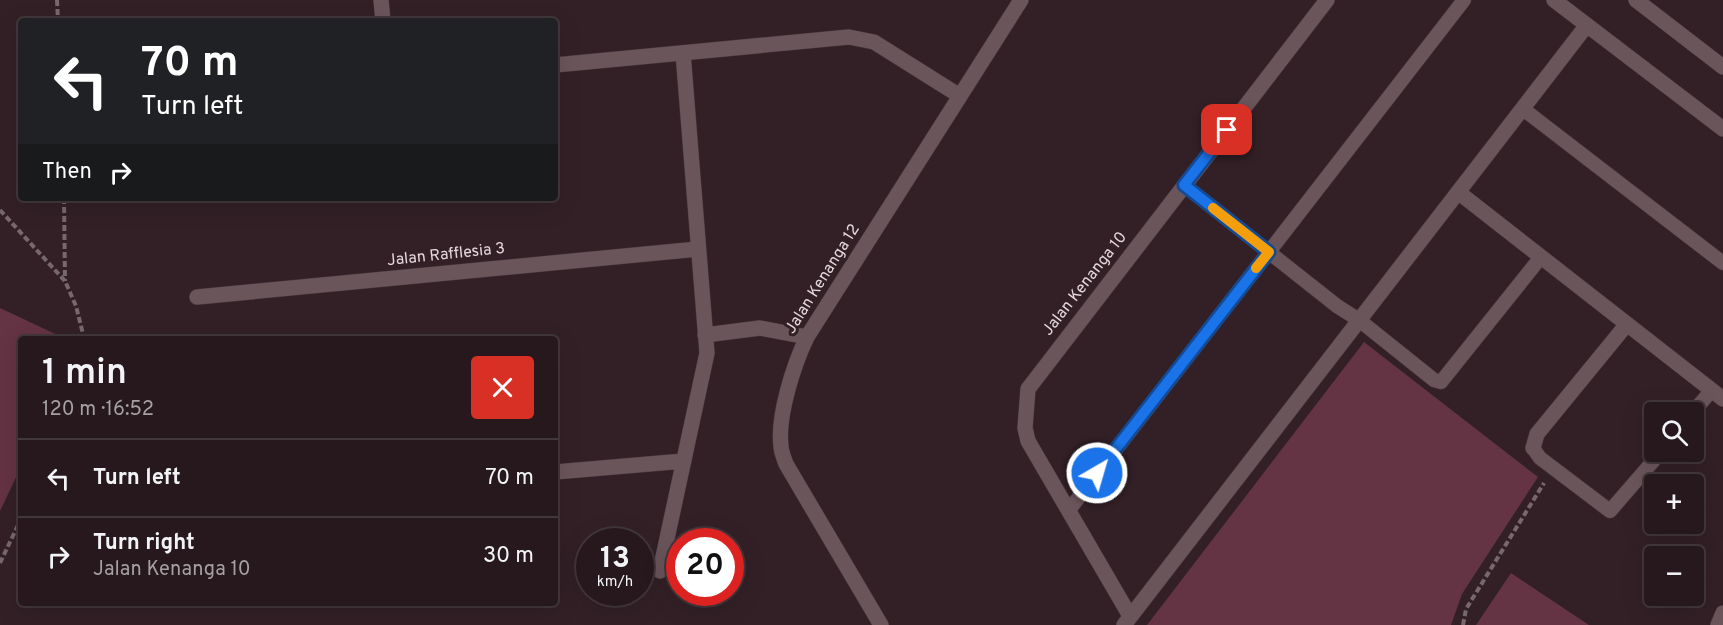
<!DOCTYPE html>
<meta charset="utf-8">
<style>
:root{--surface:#26181c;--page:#2e2125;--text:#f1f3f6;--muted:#a4a0a3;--line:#42373b}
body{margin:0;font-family:Overpass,sans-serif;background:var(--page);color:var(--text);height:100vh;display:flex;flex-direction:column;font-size:22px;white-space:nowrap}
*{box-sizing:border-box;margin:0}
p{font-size:20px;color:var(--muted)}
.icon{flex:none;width:33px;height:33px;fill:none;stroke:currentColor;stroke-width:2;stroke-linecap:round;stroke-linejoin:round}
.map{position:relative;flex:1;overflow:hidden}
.panel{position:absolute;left:18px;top:336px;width:540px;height:270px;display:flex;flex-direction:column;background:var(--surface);border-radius:6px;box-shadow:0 6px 24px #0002,0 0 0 2px var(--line)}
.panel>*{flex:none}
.guide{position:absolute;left:18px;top:18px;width:540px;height:183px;border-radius:6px;box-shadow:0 6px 24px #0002,0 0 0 2px var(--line);background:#202124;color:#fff;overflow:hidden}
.tools{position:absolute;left:1644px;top:402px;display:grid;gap:12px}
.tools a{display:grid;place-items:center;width:60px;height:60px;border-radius:6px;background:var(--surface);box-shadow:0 6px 24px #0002,0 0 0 2px var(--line);font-size:30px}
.speed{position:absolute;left:576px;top:528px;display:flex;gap:12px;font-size:30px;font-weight:700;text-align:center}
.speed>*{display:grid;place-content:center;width:78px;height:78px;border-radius:50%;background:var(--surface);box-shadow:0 6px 24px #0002,0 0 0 2px var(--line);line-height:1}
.speed small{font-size:15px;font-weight:400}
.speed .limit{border:9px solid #d22;background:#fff;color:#111}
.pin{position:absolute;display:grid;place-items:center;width:51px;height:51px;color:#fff;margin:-26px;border-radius:12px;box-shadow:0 3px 9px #0006}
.me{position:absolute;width:66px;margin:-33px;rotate:38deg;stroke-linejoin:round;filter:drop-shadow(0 0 4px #0008)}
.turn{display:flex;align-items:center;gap:21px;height:126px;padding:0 24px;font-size:27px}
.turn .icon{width:78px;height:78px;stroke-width:2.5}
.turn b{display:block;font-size:42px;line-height:51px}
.then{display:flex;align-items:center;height:57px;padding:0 24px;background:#0003;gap:12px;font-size:22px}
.round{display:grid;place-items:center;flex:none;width:63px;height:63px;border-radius:6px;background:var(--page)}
.headline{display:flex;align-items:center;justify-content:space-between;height:102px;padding:0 24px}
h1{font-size:36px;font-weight:600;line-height:45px}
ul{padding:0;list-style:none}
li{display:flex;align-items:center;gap:18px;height:78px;padding:0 24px;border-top:2px solid var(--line)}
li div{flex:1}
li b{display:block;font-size:22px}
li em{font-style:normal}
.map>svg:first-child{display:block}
</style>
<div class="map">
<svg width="1723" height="625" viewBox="0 0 1723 625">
<rect width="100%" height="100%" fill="#322026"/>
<path fill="#643344" d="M0,308L66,339H21V467L0,511Z
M1364,342L1538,477L1462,594L1451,625H1147Z
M1511,573L1589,625H1476Z"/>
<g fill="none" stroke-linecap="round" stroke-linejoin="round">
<defs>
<path id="service" d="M1523,109L1723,263
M1184,185L1337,306L1359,320L1434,380L1441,382L1541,257
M1693,412L1712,390
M1533,448L1540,458L1610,511L1661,452
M1069,510L1464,0"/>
<path id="minor" d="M381,0L383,21
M1554,0L1723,129
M1636,0L1723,67
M555,65L849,37L874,42L960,96
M1458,192L1723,399
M197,297L698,249
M705,335L760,328L807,337
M1533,448L1537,434L1627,324
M555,472L684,461
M660,571L707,353L683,53
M1130,616L1028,441L1025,428L1028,389L1327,0
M881,625L786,464C784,458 781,452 781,446C777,416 794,364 807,337L1021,0
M1124,625L1587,25
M1718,625L1723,613"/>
</defs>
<use href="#service" stroke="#4a3b40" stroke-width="15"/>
<use href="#minor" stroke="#4a3b40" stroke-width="16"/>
<path stroke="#77686c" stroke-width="4" stroke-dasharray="6 3" stroke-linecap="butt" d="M57,0L58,21
M64,198L65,281
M0,210L65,281L76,306L83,334L82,339
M0,563L21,519
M1463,625L1466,609L1544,483"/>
<use href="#service" stroke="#6a555b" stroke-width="14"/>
<use href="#minor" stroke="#6a555b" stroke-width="15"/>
</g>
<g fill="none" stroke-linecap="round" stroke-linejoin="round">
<defs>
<path id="route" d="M1097,473L1269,252L1184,185L1227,130"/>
</defs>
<use href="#route" stroke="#114b97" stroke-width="15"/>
<use href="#route" stroke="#1a73e8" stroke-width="10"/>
<path stroke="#f59e0b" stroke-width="10" d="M1213,208L1269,252L1256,268"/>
</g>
<g text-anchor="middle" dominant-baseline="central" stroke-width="6" stroke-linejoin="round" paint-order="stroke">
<g font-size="16" fill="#e4d8db" stroke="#322026">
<text transform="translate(446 255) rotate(-6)">Jalan Rafflesia 3</text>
<text transform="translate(823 279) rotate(-58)">Jalan Kenanga 12</text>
<text transform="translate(1085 284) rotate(-52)">Jalan Kenanga 10</text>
</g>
</g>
</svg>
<div class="tools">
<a><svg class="icon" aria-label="search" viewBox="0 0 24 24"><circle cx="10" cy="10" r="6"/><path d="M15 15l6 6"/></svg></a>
<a>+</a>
<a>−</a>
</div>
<div class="speed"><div>13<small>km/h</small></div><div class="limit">20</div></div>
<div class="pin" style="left:1227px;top:130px;background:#d93025"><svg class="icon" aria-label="arrive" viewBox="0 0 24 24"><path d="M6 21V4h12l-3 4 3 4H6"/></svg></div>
<svg class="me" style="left:1097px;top:473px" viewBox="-20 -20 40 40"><circle r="17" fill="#1a73e8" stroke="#fff" stroke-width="3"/><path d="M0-11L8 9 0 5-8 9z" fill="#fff"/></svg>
<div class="guide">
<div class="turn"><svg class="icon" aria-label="left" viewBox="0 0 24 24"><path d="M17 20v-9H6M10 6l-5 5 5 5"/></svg><div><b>70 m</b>Turn left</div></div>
<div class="then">Then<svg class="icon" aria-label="right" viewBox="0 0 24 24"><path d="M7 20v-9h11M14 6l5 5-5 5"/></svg></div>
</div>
<section class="panel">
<div class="headline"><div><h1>1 min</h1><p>120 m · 16:52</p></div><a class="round" style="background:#d93025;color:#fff"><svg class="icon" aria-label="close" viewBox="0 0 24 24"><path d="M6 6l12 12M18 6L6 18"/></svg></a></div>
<ul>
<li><svg class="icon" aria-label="left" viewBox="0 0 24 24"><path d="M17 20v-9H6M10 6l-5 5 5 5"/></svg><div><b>Turn left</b></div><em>70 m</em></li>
<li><svg class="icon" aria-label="right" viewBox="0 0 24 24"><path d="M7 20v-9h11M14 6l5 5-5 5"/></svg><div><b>Turn right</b><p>Jalan Kenanga 10</p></div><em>30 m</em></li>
</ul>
</section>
</div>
